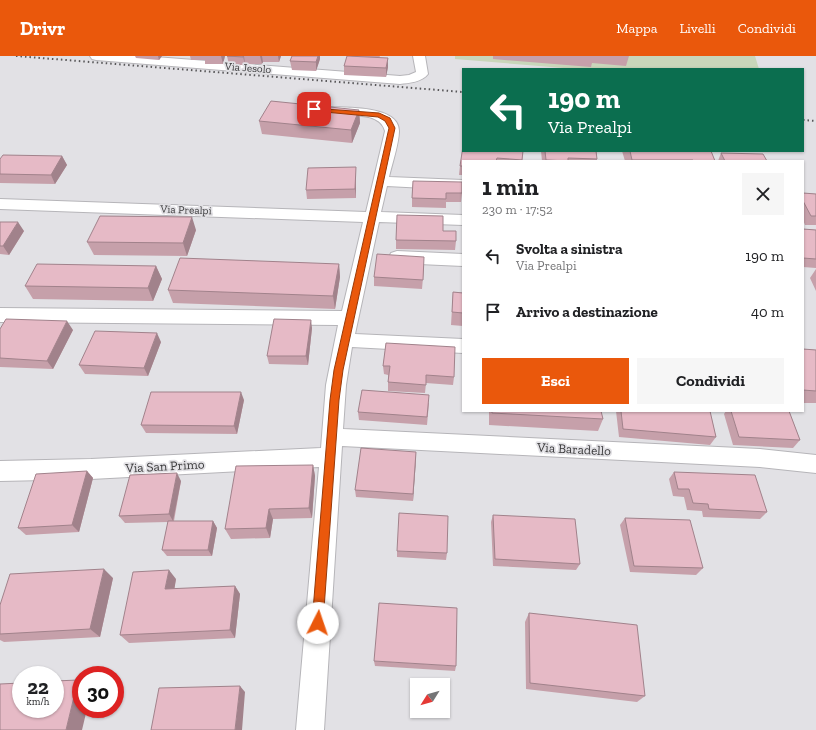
<!DOCTYPE html>
<html lang="it">
<meta charset="utf-8">
<style>
:root{--surface:#fff;--page:#f6f6f6;--text:#202124;--muted:#757577;--accent:#ea580c}
body{margin:0;font-family:"Zilla Slab",serif;background:var(--page);color:var(--text);height:100vh;display:flex;flex-direction:column;font-size:15px;white-space:nowrap}
*{box-sizing:border-box;margin:0}
p{font-size:13px;color:var(--muted)}
.icon{flex:none;width:22px;height:22px;fill:none;stroke:currentColor;stroke-width:2;stroke-linecap:round;stroke-linejoin:round}
.map{position:relative;flex:1;overflow:hidden}
.panel{position:absolute;left:462px;top:104px;width:342px;height:252px;display:flex;flex-direction:column;background:var(--surface);border-radius:0px;box-shadow:0 1px 3px #0004}
.panel>*{flex:none}
.banner{position:absolute;left:462px;top:12px;width:342px;height:84px;border-radius:0px;box-shadow:0 1px 3px #0004;background:#0b6e4f;color:#fff;overflow:hidden}
.needle{width:26px;rotate:233deg}
.tools{position:absolute;left:410px;top:622px;display:grid;gap:8px}
.tools a{display:grid;place-items:center;width:40px;height:40px;border-radius:0px;background:var(--surface);box-shadow:0 1px 3px #0004;font-size:20px}
.speed{position:absolute;left:12px;top:610px;display:flex;gap:8px;font-size:20px;font-weight:700;text-align:center}
.speed>*{display:grid;place-content:center;width:52px;height:52px;border-radius:50%;background:var(--surface);box-shadow:0 1px 3px #0004;line-height:1}
.speed small{font-size:10px;font-weight:400}
.speed .limit{border:6px solid #d22;background:#fff;color:#111}
.pin{position:absolute;display:grid;place-items:center;width:34px;height:34px;color:#fff;margin:-17px;border-radius:8px;box-shadow:0 2px 6px #0006}
.me{position:absolute;width:44px;margin:-22px;rotate:4deg;stroke-linejoin:round;filter:drop-shadow(0 0 3px #0008)}
.turn{display:flex;align-items:center;gap:14px;height:84px;padding:0 20px;font-size:18px}
.turn .icon{width:52px;height:52px;stroke-width:2.5}
.turn b{display:block;font-size:28px;line-height:34px}
.round{display:grid;place-items:center;flex:none;width:42px;height:42px;border-radius:0px;background:var(--page)}
.head{display:flex;align-items:center;justify-content:space-between;height:68px;padding:0 20px}
h1{font-size:24px;font-weight:800;line-height:30px}
.button{display:flex;gap:8px;margin-top:auto;padding:8px 20px}
.button a{flex:1;height:46px;border-radius:0px;background:var(--accent);color:#fff;font-size:16px;font-weight:800;line-height:46px;text-align:center}
.button a+a{background:var(--page);color:var(--text)}
ul{padding:0;list-style:none}
li{display:flex;align-items:center;gap:12px;height:56px;padding:0 20px}
li div{flex:1}
li b{display:block;font-size:15px}
li em{font-style:normal}
header{display:flex;align-items:center;gap:24px;box-sizing:border-box;height:56px;padding:0 20px;background:var(--accent);color:#fff}
header strong{font-size:19px}
nav{display:flex;gap:22px;margin-inline-start:auto;font-size:14px}
.map>svg:first-child{display:block}
</style>
<header>
<strong>Drivr</strong>
<nav><a>Mappa</a><a>Livelli</a><a>Condividi</a></nav>
</header>
<div class="map">
<svg width="816" height="674" viewBox="0 0 816 674">
<rect width="100%" height="100%" fill="#e2e1e5"/>
<path fill="#c9d6ba" d="M455,0H755L759,13H576L455,3Z"/>
<g fill="none" stroke-linecap="round" stroke-linejoin="round">
<defs>
<path id="street" d="M90,0H142L400,20L409,19L416,16L413,0H425L428,18C422,26 409,27 400,28L96,4L92,3Z
M332,51C349,52 399,50 399,75C399,87 392,108 389,121L463,124V134L387,130L381,156L463,159V169L379,166L355,278L463,283V297L352,291L346,329L343,373L760,393L816,399V417L760,411L342,390L324,674H296L319,411L91,423L0,425V405L91,403L321,392L326,329L338,269L0,266V252L342,255L363,166L0,153V143L366,156L385,75C379,53 344,62 327,58L325,55L327,52Z
M397,195L463,198V210L397,207L391,205L389,201L391,197Z"/>
</defs>
<use href="#street" stroke="#b6b5b9" stroke-width="2"/>
<use href="#street" fill="#fff" fill-rule="evenodd"/>
<path stroke="#575658" stroke-width="2" stroke-dasharray="1.5 3" stroke-linecap="butt" d="M16,0L463,36
M803,64L816,65"/>
</g>
<path fill="#c6a0aa" d="M135,0H162L159,4L136,2Z
M190,0H225L223,8H205V4H191Z
M227,0H281L279,6H263L262,8H245V9H229Z
M292,0H320V3L316,15L292,14L290,5Z
M352,0H380L379,2L388,11L386,21L344,19V10Z
M489,0H629L626,10L592,7L591,11L493,3V0Z
M359,54L360,67L352,87L262,78L259,65Z
M463,90V95H523L522,105H463V119H459L460,110Z
M541,95H596L597,103V105H542Z
M622,95H711L715,105H625Z
M721,97L767,105H718Z
M62,100L67,109L55,128L0,127V103Z
M356,120V142L307,143L306,134Z
M413,125L462,137L461,146H446V152L412,151V142Z
M803,137L816,138V169H805L803,164Z
M0,166L24,175L9,199L0,198Z
M803,173L816,174V212L803,211Z
M196,174L187,200L94,199L87,186Z
M443,175L456,185L455,194L396,193V184Z
M339,208L340,221L335,253L173,247L168,234Z
M156,210L162,223L153,245L33,243L25,230Z
M424,210L422,233L374,230V221Z
M816,213V235L810,222Z
M453,236L463,237V270L451,269Z
M312,272L308,309L269,308L267,300Z
M0,273L73,274L53,313L0,311Z
M161,286L148,320L85,318L79,309Z
M386,287L454,321L453,329L426,327L425,337L388,335V319L384,318L383,310Z
M803,293L816,294V347H803Z
M463,321V343H462Z
M244,344L237,378L146,377L141,369Z
M429,347L427,369L359,364L358,356Z
M489,355H601L603,363L598,375L489,369Z
M616,355H710L716,381L710,389L619,381Z
M726,355H789L800,384L793,392L733,389L724,358Z
M416,396L413,445L356,441L355,434Z
M313,409L315,420L312,462L273,463L270,482L231,483L225,473Z
M87,415L93,422L79,476L26,479L18,472Z
M674,416L767,456L760,463L703,461L702,455L687,454L684,441L673,440L669,423Z
M181,425L174,465H213L217,472L212,500H167L162,494L168,466L125,467L119,460Z
M493,459L580,508L576,514L493,510L491,466Z
M625,462L703,512L696,519L630,516L620,469Z
M397,495L447,497L446,504L397,501Z
M113,522L100,581L4,586L0,584V549Z
M176,523L174,533L235,530L240,538L235,582L129,587L120,579Z
M529,557L645,640L637,646L526,633L525,566Z
M374,605L456,610L455,615L375,610Z"/>
<path fill="#a1828b" d="M158,0H162L159,4Z
M221,0H225L223,8Z
M243,0H244L245,8V9Z
M260,0H262L263,6L262,8Z
M278,0H281L279,6Z
M318,0H320V3L316,15V6Z
M388,2V11L386,21V12Z
M359,54L360,67L352,87L351,74Z
M62,100L67,109L55,128L51,119Z
M356,111V142L355,133Z
M192,161L196,174L187,200L183,187Z
M18,166L24,175L9,199L3,190Z
M339,208L340,221L335,253L333,240Z
M156,210L162,223L153,245L148,232Z
M311,264L312,272L308,309L306,300Z
M67,265L73,274L53,313L47,305Z
M157,277L161,286L148,320L144,312Z
M241,336L244,344L237,378L234,370Z
M416,396V404L413,445V438Z
M313,409L315,420L312,462L309,452Z
M87,415L93,422L79,476L72,469Z
M177,417L181,425L173,465L169,458Z
M269,453L273,463L270,482L266,472Z
M213,465L217,472L212,500L208,494Z
M104,513L113,522L100,581L90,573Z
M169,514L176,523L173,542L165,533Z
M235,530L240,538L235,582L230,574Z
M78,624L81,626V653H87L82,674H66Z
M240,630L245,636L242,674H235Z"/>
<path fill="#e6bac6" stroke="#a1828b" d="M227,0H243V1Z
M292,0H318L316,6L290,5Z
M347,0L388,2L386,12L344,10Z
M271,45L359,54L351,74L259,65Z
M463,90V95H523L522,104L497,102L496,105H463V110H460Z
M545,95H596L597,103L568,102V105L546,104Z
M630,95H711L715,105H694L693,104H632Z
M721,97L763,98L767,105H725Z
M3,99L62,100L51,119L0,118V103Z
M356,111L355,133L306,134L308,112Z
M413,125L462,126V137H446V143L412,142Z
M803,137L816,138V160H811L803,145Z
M397,159L443,160V175H456V185L396,184Z
M100,160L192,161L183,187L87,186Z
M0,166H18L3,190H0Z
M803,173L816,174V203L803,202Z
M377,198L424,201L423,224L374,221Z
M180,202L339,208L333,240L168,234Z
M37,208L156,210L148,232L25,230Z
M453,236L463,237V257L452,256Z
M6,263L67,265L47,305L0,302V273Z
M274,263L311,264L306,300H267Z
M95,275L157,277L144,312L79,309Z
M386,287L455,291L454,321L426,319V329L388,326L390,310H383Z
M803,293L816,294V335L803,334Z
M362,334L429,339L427,361L358,356Z
M151,336H241L234,370L141,369Z
M492,355H601L603,363L492,357Z
M621,355H710L716,381L623,373Z
M731,355H789L800,384L739,381Z
M361,392L416,396L413,438L355,434Z
M313,409L309,452L269,453L266,472L225,473L236,410Z
M87,415L72,469L18,472L36,418Z
M674,416L755,419L767,456L709,453L708,448L693,447L689,433H678Z
M177,417L169,458L119,460L130,419Z
M399,457L448,460L447,497L397,495Z
M493,459L575,463L580,508L495,503Z
M625,462L690,464L703,512L634,510Z
M168,465H213L208,494H162Z
M104,513L90,573L0,578V549L10,518Z
M169,514L165,533L235,530L230,574L120,579L133,516Z
M379,547L457,552L456,610L374,605Z
M529,557L637,569L645,640L530,627Z
M78,624L66,674H0V628L21,627V653H55V625Z
M240,630L235,674H151L159,632Z"/>
<path fill="#ea580c" stroke="#983908" d="M312,52L379,57L390,62L395,72L343,314L339,344L323,567L322,571L318,572L314,571L312,567L330,344L334,314L389,72L385,65L378,61L314,55H312Z"/>
<g text-anchor="middle" dominant-baseline="central" stroke-width="3.5" stroke-linejoin="round" paint-order="stroke">
<g font-size="11" fill="#39393a" stroke="#e2e1e5">
<text transform="translate(248 12) rotate(4)">Via Jesolo</text>
<text transform="translate(186 154) rotate(2)">Via Prealpi</text>
</g>
<g font-size="13" fill="#39393a" stroke="#e2e1e5">
<text transform="translate(574 393) rotate(3)">Via Baradello</text>
<text transform="translate(165 410) rotate(-3)">Via San Primo</text>
</g>
</g>
</svg>
<div class="tools">
<a><svg class="needle" viewBox="-14 -14 28 28"><path d="M0-13l5 13h-10z" fill="#e53935"/><path d="M0 13l5-13h-10z" fill="#757577"/></svg></a>
</div>
<div class="speed"><div>22<small>km/h</small></div><div class="limit">30</div></div>
<div class="pin" style="left:314px;top:53px;background:#d93025"><svg class="icon" aria-label="arrive" viewBox="0 0 24 24"><path d="M6 21V4h12l-3 4 3 4H6"/></svg></div>
<svg class="me" style="left:318px;top:567px" viewBox="-20 -20 40 40"><circle r="19" fill="#fff"/><path d="M0-13L10 11 0 6-10 11z" fill="#ea580c"/></svg>
<div class="banner">
<div class="turn"><svg class="icon" aria-label="left" viewBox="0 0 24 24"><path d="M17 20v-9H6M10 6l-5 5 5 5"/></svg><div><b>190 m</b>Via Prealpi</div></div>
</div>
<section class="panel">
<div class="head"><div><h1>1 min</h1><p>230 m · 17:52</p></div><a class="round"><svg class="icon" aria-label="close" viewBox="0 0 24 24"><path d="M6 6l12 12M18 6L6 18"/></svg></a></div>
<ul>
<li><svg class="icon" aria-label="left" viewBox="0 0 24 24"><path d="M17 20v-9H6M10 6l-5 5 5 5"/></svg><div><b>Svolta a sinistra</b><p>Via Prealpi</p></div><em>190 m</em></li>
<li><svg class="icon" aria-label="arrive" viewBox="0 0 24 24"><path d="M6 21V4h12l-3 4 3 4H6"/></svg><div><b>Arrivo a destinazione</b></div><em>40 m</em></li>
</ul>
<div class="button"><a>Esci</a><a>Condividi</a></div>
</section>
</div>
